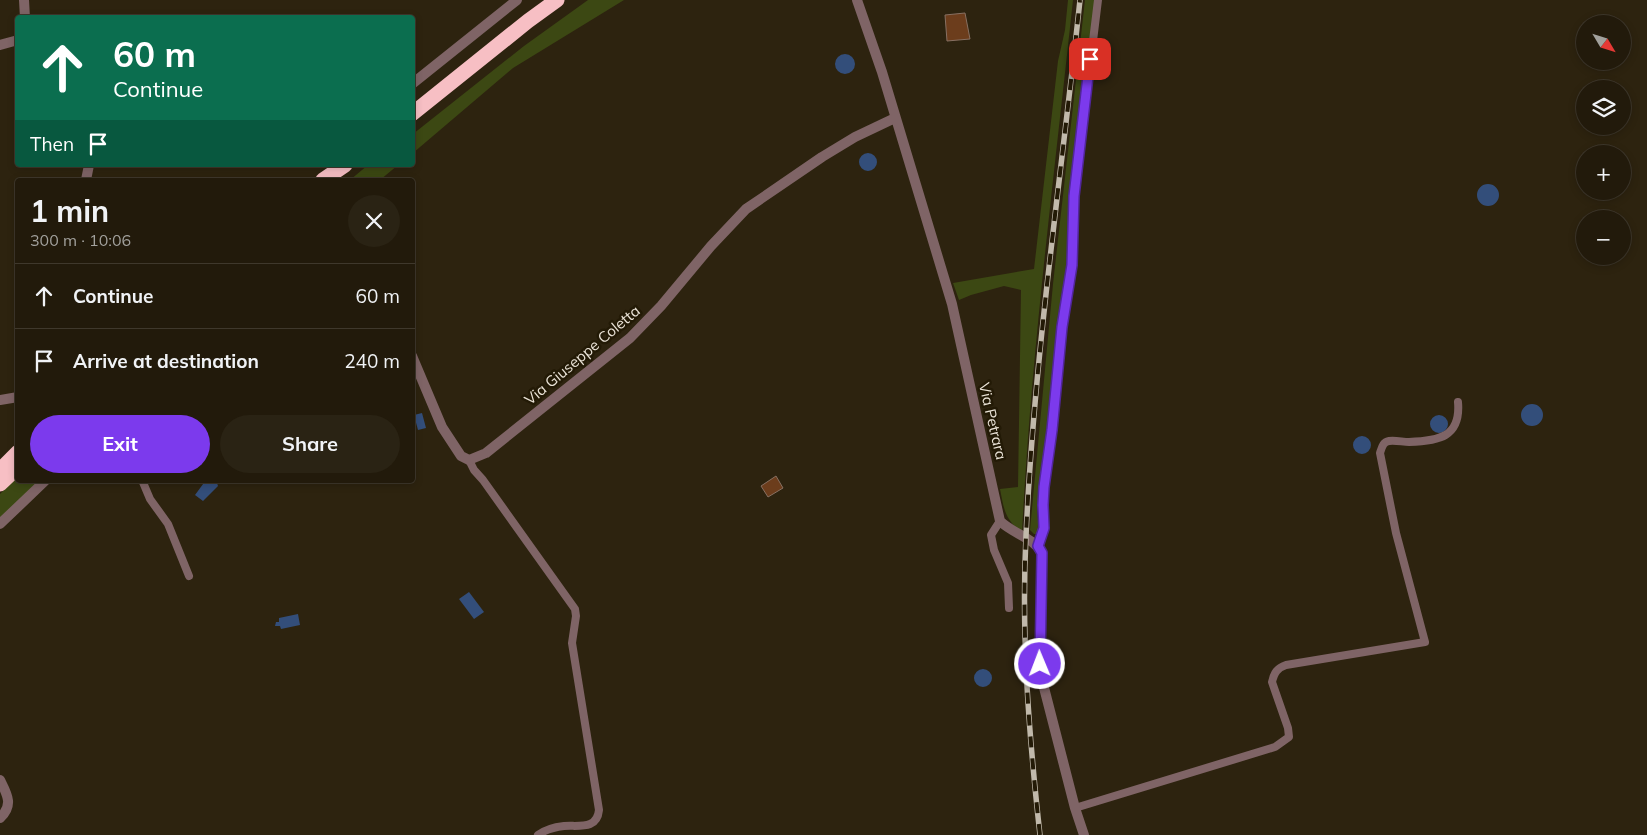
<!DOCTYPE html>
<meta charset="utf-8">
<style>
:root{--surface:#221a0b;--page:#2a2314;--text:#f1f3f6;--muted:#a2a19d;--line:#3f382c;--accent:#7c3aed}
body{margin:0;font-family:Mulish,sans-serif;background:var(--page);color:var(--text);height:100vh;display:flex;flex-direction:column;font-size:19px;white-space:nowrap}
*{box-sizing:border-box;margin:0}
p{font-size:16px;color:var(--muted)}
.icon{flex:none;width:28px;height:28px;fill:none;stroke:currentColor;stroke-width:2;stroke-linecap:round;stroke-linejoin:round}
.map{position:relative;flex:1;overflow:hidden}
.details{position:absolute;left:15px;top:178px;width:400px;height:305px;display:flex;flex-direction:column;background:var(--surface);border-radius:5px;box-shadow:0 2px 8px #0003,0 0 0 1px var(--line)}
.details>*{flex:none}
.banner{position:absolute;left:15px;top:15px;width:400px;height:152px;border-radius:5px;box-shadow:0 2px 8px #0003,0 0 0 1px var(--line);background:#0b6e4f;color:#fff;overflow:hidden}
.needle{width:32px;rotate:128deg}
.buttons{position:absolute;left:1576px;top:15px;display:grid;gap:10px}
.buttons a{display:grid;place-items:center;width:55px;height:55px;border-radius:50%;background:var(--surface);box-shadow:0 2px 8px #0003,0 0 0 1px var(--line);font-size:25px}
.pin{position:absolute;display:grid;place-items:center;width:42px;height:42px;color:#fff;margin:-21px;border-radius:10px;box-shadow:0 2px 8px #0006}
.me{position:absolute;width:55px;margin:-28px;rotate:359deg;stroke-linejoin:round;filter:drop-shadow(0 0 4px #0008)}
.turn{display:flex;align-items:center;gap:18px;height:105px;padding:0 15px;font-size:22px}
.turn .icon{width:65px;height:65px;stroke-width:2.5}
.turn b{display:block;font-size:35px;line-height:42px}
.then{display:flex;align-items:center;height:48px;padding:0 15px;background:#0003;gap:10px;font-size:19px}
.round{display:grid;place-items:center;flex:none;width:52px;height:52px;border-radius:26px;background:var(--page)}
.headline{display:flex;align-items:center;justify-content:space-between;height:85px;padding:0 15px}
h1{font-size:30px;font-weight:700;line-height:38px}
.action{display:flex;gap:10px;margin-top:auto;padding:10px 15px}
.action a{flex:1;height:58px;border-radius:30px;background:var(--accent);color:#fff;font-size:20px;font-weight:700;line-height:58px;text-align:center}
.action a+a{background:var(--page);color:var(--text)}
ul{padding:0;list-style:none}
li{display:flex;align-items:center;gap:15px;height:65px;padding:0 15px;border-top:1px solid var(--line)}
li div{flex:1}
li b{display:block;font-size:19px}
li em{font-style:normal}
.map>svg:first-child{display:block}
</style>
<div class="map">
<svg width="1647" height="835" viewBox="0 0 1647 835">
<rect width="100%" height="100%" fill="#2d230f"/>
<path fill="#3c4813" d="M588,0H624L513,68L413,153V134L524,46Z
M1068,0H1073C1054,177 1031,354 1022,533C1005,519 1004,510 1000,489L1018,487L1021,290L1004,286L971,295L959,300L953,283L1034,269L1058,61L1065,30Z
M1085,0H1095L1073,179L1069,223V265L1055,354L1044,461L1037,511L1039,532L1038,534H1034L1030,530L1053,284Z
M368,165H398L380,180H350Z
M17,477L18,480H41L0,519V494Z"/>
<path fill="#334e7a" d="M835 64a10 10 0 1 1 20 0a10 10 0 1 1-20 0Z
M859 162a9 9 0 1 1 18 0a9 9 0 1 1-18 0Z
M1477 195a11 11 0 1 1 22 0a11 11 0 1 1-22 0Z
M1521 415a11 11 0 1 1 22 0a11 11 0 1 1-22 0Z
M422,413L426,428L418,430L414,415Z
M1430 424a9 9 0 1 1 18 0a9 9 0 1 1-18 0Z
M1353 445a9 9 0 1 1 18 0a9 9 0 1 1-18 0Z
M206,480H216L218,486L203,501L195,495Z
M469,592L484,612L474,619L459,599Z
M298,614L300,625L281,629L280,626H275L276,622H279V618Z
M974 678a9 9 0 1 1 18 0a9 9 0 1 1-18 0Z"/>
<path fill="#6c3d1c" stroke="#877062" d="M965,13L970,39L947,41L945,15Z
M776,476L783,488L768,497L761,486Z"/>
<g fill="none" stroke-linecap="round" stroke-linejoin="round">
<path stroke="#7f6466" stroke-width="8" d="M469,460L474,470L483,480L575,609L576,616L572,643L599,810C597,830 579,825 564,826C555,827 546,829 538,835
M142,480L150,499L168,524L189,576
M1000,521L991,535L994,550L1008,583L1009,608
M1038,546L1045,527L1043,505L1044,487L1052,430L1063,327L1072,265L1074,196L1098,0
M1075,808L1275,747L1289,737L1288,728L1272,682C1274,673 1277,668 1286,665L1425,642L1396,533L1380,453C1382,447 1383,442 1389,441C1395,440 1403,442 1409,442C1439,441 1461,437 1458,402"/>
<path stroke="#7f6466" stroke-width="10" d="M24,0L25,18
M857,0L882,72L952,304L1000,521C1013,534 1033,537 1042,553L1040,653L1041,676L1075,808L1084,835
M0,45L18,40
M412,84L517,0
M86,180L89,165
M412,356L442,427L461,456L469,460L486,453L630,338L661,306L711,246L746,209L822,157L855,137L895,118
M0,400L18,397
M0,524L46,480
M0,780C7,794 14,805 0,818"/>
<path stroke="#f7bfc4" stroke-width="15" d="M412,114L528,21L557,0
M323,180L345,165
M0,470L18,452
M0,484L18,467"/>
<defs>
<path id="rail" d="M1040,835C1029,736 1021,636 1026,536C1034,357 1061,179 1080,0"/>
</defs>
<use href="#rail" stroke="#c1b9ab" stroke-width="5.5"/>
<use href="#rail" stroke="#231a06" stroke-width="4" stroke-dasharray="11" stroke-linecap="butt"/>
</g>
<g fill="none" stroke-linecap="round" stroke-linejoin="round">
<defs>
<path id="route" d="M1040,664L1042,553L1038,546L1044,528L1043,505L1044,487L1052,430L1062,327L1072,265L1074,196L1090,59"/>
</defs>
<use href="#route" stroke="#51269a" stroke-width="12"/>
<use href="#route" stroke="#7c3aed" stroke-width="9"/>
</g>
<g text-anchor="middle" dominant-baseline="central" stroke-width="5" stroke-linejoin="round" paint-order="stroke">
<g font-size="15" fill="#ebe4d8" stroke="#231a06">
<text transform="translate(582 355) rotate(-40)">Via Giuseppe Coletta</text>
<text transform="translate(993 421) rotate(77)">Via Petrara</text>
</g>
</g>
</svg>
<div class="buttons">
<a><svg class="needle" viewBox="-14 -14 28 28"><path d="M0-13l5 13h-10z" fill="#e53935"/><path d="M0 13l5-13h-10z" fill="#a2a19d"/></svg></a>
<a><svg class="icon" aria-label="layers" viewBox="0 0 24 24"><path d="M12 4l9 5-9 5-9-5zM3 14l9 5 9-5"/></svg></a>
<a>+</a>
<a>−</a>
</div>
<div class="pin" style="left:1090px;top:59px;background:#d93025"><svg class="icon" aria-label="arrive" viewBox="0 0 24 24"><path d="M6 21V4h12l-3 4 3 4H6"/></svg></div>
<svg class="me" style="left:1040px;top:664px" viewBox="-20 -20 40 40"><circle r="17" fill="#7c3aed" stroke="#fff" stroke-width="3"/><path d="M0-11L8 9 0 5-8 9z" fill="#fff"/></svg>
<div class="banner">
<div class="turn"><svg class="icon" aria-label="ahead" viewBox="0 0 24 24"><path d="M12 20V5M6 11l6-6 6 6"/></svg><div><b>60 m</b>Continue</div></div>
<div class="then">Then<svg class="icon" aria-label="arrive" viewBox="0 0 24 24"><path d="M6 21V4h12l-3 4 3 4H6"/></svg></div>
</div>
<section class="details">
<div class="headline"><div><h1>1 min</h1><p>300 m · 10:06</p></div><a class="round"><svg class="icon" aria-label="close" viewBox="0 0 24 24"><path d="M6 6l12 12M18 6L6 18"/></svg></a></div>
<ul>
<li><svg class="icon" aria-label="ahead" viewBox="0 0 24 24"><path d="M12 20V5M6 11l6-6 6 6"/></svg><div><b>Continue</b></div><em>60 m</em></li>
<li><svg class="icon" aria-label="arrive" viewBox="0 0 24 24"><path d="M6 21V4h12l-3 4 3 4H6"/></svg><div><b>Arrive at destination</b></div><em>240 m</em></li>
</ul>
<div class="action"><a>Exit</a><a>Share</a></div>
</section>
</div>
